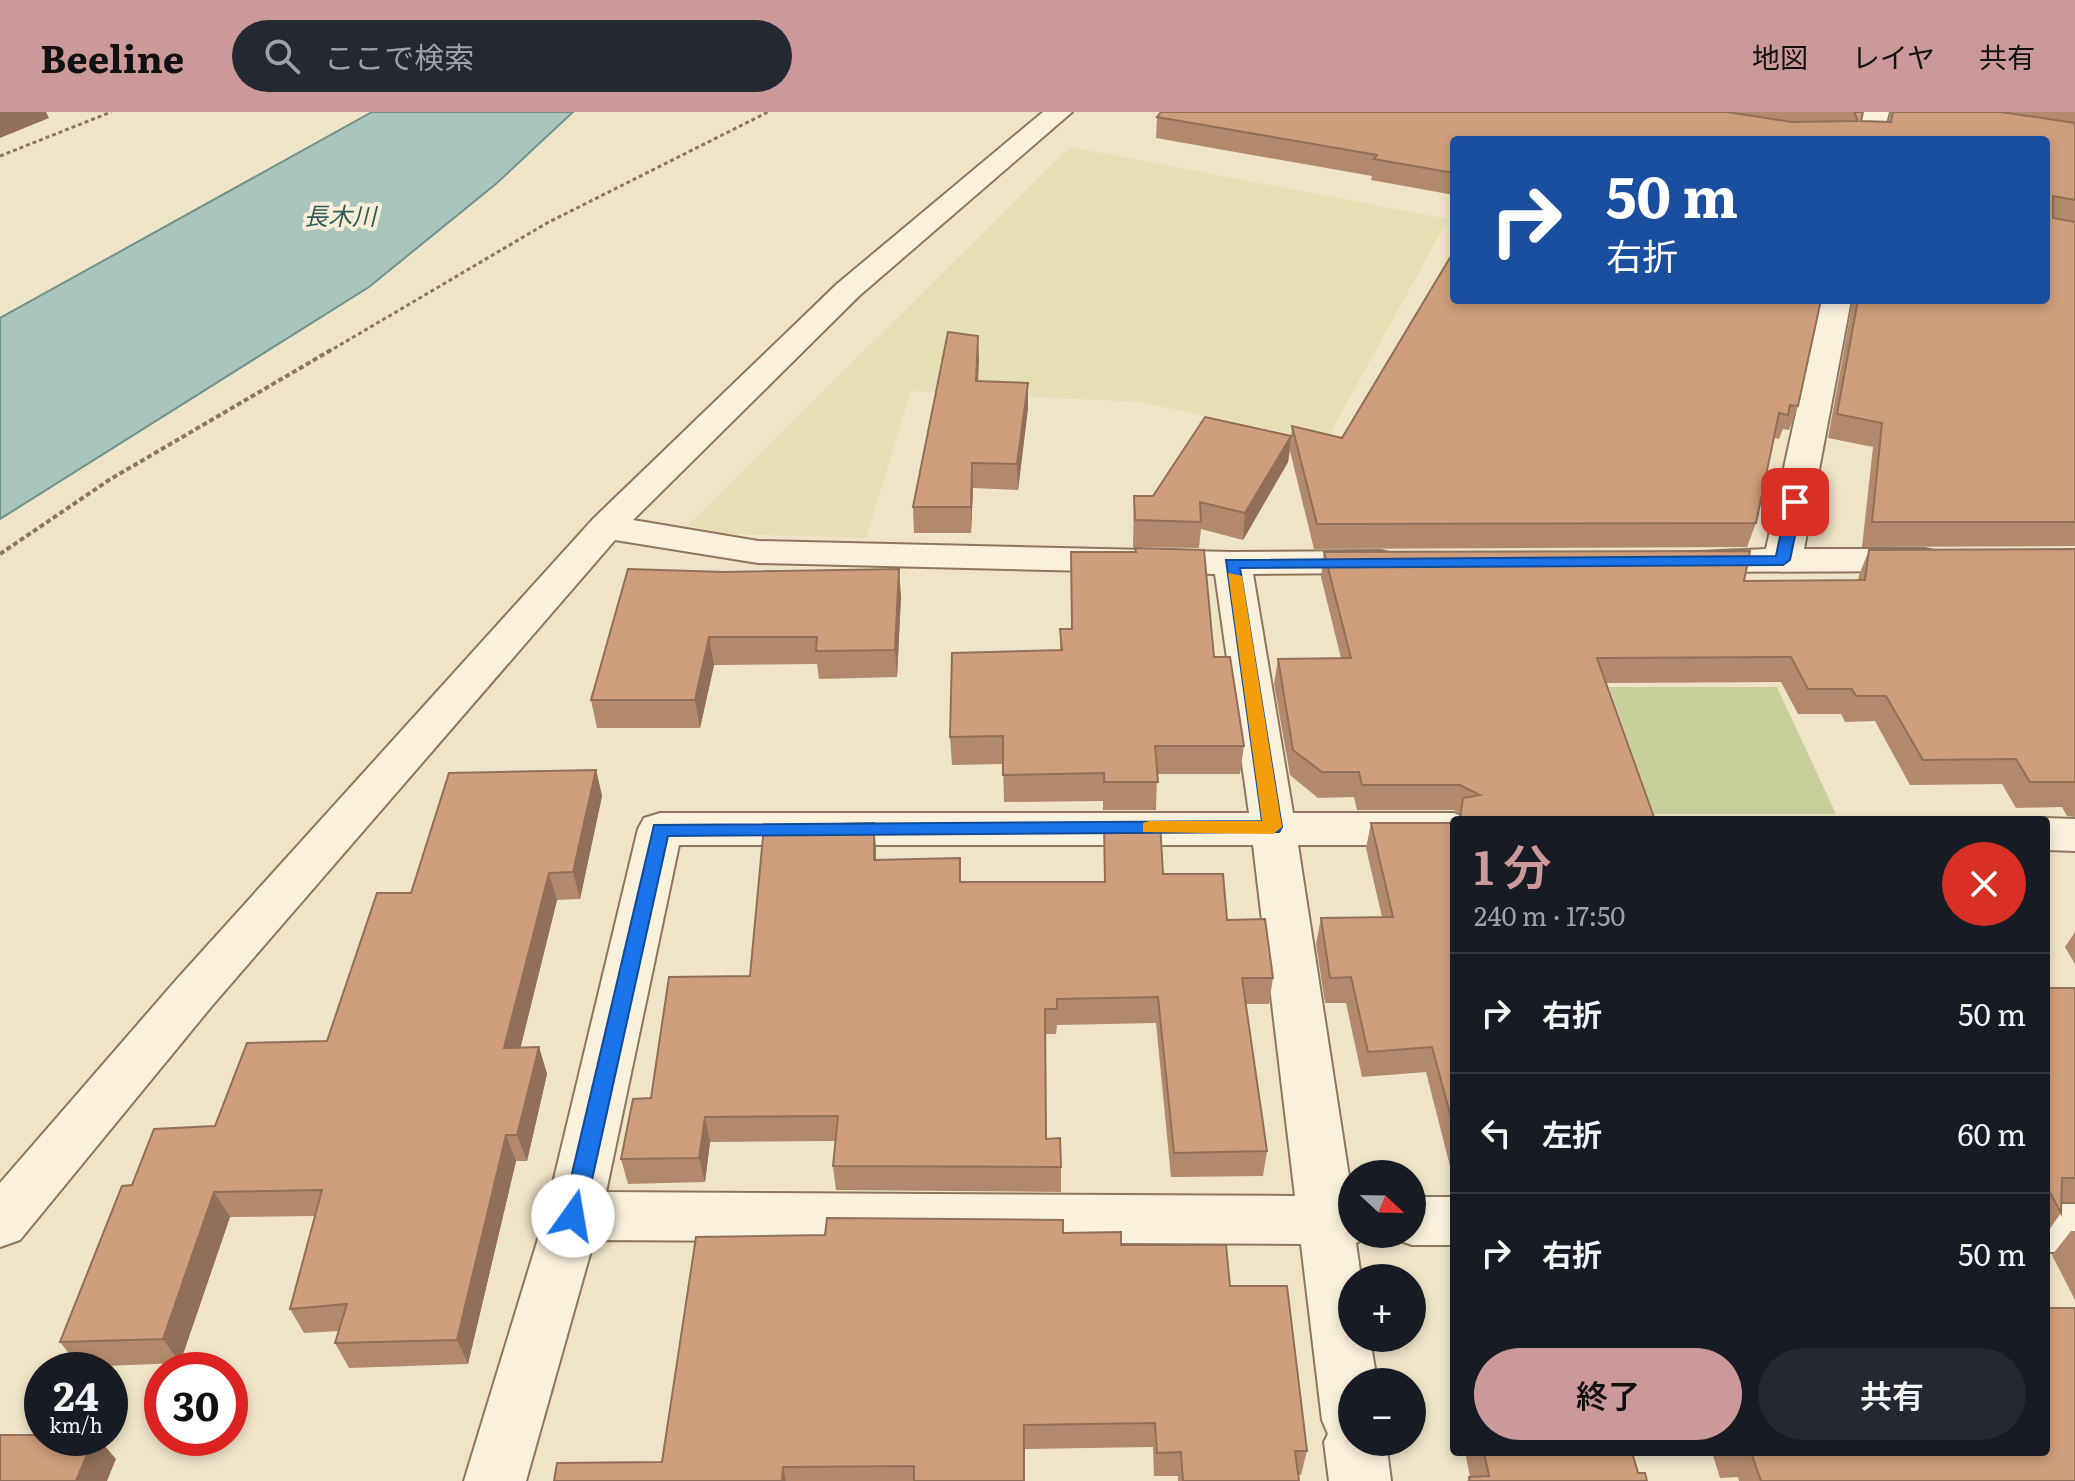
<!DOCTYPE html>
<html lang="ja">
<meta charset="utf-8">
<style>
:root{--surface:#171b24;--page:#242831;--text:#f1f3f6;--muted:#9ea1a6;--line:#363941;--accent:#cc999b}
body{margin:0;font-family:Literata,"Noto Sans JP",serif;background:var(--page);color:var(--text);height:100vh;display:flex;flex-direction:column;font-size:30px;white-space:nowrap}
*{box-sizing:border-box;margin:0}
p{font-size:26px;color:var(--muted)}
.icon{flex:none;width:44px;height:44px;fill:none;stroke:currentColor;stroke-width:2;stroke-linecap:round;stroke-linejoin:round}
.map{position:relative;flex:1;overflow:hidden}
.details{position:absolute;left:1450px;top:704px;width:600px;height:640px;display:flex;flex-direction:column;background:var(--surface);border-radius:8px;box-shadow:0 4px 12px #0003}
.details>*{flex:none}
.hud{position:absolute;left:1450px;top:24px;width:600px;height:168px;border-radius:8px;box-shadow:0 4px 12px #0003;background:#1a4fa0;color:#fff;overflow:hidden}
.needle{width:52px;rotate:112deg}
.tools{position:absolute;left:1338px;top:1048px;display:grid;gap:16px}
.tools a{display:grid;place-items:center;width:88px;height:88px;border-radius:50%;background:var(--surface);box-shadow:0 4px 12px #0003;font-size:40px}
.speed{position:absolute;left:24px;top:1240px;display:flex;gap:16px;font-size:40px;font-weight:700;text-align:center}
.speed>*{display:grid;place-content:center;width:104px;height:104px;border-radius:50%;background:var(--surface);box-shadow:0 4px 12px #0003;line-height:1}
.speed small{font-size:20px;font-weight:400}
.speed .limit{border:12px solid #d22;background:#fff;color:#111}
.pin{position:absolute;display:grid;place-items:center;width:68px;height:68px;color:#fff;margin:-34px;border-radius:16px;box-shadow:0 4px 12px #0006}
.me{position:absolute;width:88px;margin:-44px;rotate:13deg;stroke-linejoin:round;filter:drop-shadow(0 0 6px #0008)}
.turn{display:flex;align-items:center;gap:28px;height:168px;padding:0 24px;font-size:36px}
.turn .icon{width:104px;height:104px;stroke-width:2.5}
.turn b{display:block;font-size:56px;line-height:68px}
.round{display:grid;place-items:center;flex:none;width:84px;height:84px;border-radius:42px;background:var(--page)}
.head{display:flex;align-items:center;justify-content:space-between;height:136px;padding:0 24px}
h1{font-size:48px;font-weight:600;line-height:60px;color:var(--accent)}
.button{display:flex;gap:16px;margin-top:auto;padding:16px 24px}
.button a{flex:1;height:92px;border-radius:48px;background:var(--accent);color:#111;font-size:32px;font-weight:600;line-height:92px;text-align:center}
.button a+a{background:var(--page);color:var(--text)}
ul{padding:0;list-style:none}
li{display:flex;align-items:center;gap:24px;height:120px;padding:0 24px;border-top:2px solid var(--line)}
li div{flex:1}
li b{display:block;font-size:30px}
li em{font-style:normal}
header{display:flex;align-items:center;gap:48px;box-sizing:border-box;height:112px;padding:0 40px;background:var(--accent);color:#111}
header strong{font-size:38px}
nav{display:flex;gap:44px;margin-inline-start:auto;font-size:28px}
.search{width:560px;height:72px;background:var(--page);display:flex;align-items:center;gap:20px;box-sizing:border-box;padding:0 28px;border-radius:44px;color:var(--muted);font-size:30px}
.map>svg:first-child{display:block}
</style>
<header>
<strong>Beeline</strong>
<div class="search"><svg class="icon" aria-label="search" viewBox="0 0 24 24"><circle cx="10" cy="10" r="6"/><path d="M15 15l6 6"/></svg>ここで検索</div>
<nav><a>地図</a><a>レイヤ</a><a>共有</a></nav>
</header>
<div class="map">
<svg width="2075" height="1369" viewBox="0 0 2075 1369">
<rect width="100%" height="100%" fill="#f0e4c8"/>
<path fill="#e6deb5" d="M1070,35L1448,107L1326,329L1140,290L911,279L866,426L725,422L688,413Z"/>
<path fill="#c9cf9b" d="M1609,575H1777L1836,702H1654Z"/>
<path fill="#a9c4bc" stroke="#6f938a" stroke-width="2" d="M372,0H573L497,71L369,175L0,407V206Z"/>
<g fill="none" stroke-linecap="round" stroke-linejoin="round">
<defs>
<path id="street" d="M1043,0H1072L859,184L633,408L758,429L1232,440L1381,439L1394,442L1400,450L1394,458L1381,461L1253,462L1293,701H1454L1471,708H1454V733H1298L1352,1084V1122H1373L1356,1131L1361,1166H1352V1226H1370L1377,1270H1352V1330H1386L1391,1369H1329L1324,1330L1328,1322L1322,1308L1301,1132L594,1128L526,1369H464L545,1104L638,717L644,706L660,701H1249L1215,462L758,451L615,428L211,895L20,1128L0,1135V1071L177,867L593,407L837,172ZM679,733H1253L1295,1084L606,1080Z
M1863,0H1889L1882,28H1856Z
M1821,188H1851L1804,437H1925L1938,440L1944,448L1938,456L1925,459L1690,460L1677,457L1671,449L1677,441L1766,437Z
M2046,706L2075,707V739L2046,738V708H2039Z
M1412,1085H1454V1133H1412L1392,1126L1391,1122H1412Z
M2046,1092H2075V1140H2046Z"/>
</defs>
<use href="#street" stroke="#8d765c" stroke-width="4"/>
<path stroke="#8d765c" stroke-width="3" stroke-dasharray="4 3" stroke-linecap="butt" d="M0,44L111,0
M328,240L547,111L768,0"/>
<path stroke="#8d765c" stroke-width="4" stroke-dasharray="5 3" stroke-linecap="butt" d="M0,442L109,368L331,238"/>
<use href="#street" fill="#faf1dc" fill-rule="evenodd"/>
</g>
<path fill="#b2896c" d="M1727,0H1863L1861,9L1889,10L1891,0H2075V434L1862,435L1873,335L1828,326L1853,188H2046L1454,28V83L1371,68L1372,64L1156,26L1157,5Z
M1454,139L1798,294L1789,318L1783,317L1779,327L1774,326L1756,411L1747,435L1314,437L1290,339L1288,350L1243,428L1201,417L1199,436L1133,435L1134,384H1153L1291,324L1292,314L1342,326Z
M978,224V269L1028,271V296L1018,378L973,376L971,421H914L913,395Z
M2075,437V705L2067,704L2062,695L2016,696L2002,672L1910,673L1875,609L1845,610L1841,602H1798L1781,570L1606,571L1655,708H1458L1459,701L1454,698H1357L1354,685L1318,686L1290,663L1274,572L1278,547L1341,546L1321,465L1324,440L1744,469L1858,468L1859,463L1869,438Z
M1071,440L1214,545L1244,634L1240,662H1157L1156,698H1103V689L1004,690L1003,652L952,653L950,625L1060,539V517H1071Z
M628,457L901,484L897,565L819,567L817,552L714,553L700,616H597L591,588Z
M596,658L602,684L580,787L557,788L520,936L539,935L547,962L527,1049H516L468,1252L349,1256L335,1231L339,1219L304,1221L290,1197L315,1104L230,1105L180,1251L80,1255L60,1230L132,1073L215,1014L327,929L411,781Z
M1104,710L1163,762L1227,808L1273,866L1269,892H1246L1267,1039L1263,1064L1171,1065L1156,911L1057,913L1056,922H1045L1046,1027L1061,1055V1080L836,1078L833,1054L835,1029L710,1030L705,1070L628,1072L621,1047L651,986L750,864L876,736V748L962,770H1104Z
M1371,711H1454V1062H1452L1426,960L1362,965L1346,891H1325L1316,832L1321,806L1382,805L1366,736Z
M2075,820V852L2065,835Z
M2046,876H2075V1090H2061V1101L2046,1122Z
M2071,1119H2075V1188L2052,1143Z
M1063,1121L1121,1133L1230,1174L1307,1339L1301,1363H1298L1299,1369H1178V1364H1154L1153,1335L1024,1337V1369H554L662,1350Z
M1454,1269V1291L1451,1277Z
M1465,1340H1632L1638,1361L1647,1369H1467L1470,1365Z
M1712,1340H2046L2075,1369H1739L1738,1365L1720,1366Z"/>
<path fill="#916f58" d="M0,0H46L49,6L0,26Z
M978,224L979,248L977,294L976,269Z
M1028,271V296L1018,378L1017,352Z
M1291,324L1288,350L1243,428L1245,401Z
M972,351L973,376L971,421V395Z
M899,457L901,484L897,565L895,538Z
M709,525L714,553L700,616L695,588Z
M596,658L602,684L580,787L573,760Z
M874,711L876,736V774L874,748Z
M549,761L557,788L514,962L504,936Z
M539,935L547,962L527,1049L517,1023Z
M705,1005L710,1030L705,1070L699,1046Z
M506,1023L516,1049L468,1252L457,1228Z
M214,1080L230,1105L180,1251L163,1227Z
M94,1326H98L116,1347L107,1369H76Z
M783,1355L786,1369H782Z"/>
<path fill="#cf9f7d" stroke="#916f58" stroke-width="2" d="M1161,0H1727L1792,10L1858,9L1854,0H1863L1861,9L1891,10L1893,0H2001L2075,11V88L2053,84V106L2075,110V410H1872L1882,311L1837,302L1858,188H2046V28H1454V61L1374,47L1377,43L1157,5Z
M1454,139V188H1821L1798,294L1790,293L1788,303L1779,301L1756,411L1317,412L1292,314L1342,326Z
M948,220L978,224L976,269L1028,271L1017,352L972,351L971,395H913Z
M1205,305L1291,324L1245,401L1200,390L1201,410L1135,408L1134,384H1153Z
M1135,436L1204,438L1214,545H1230L1244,634H1155L1158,670H1104V661L1003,663V624L950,625L952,541L1062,538L1060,517H1072L1071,440H1136Z
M2075,437V670H2030L2016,647L1923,648L1886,584H1856L1852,577H1808L1791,545L1597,546L1655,708H1460L1463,686L1480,683L1460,673H1362L1359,660H1322L1293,638L1278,547L1351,546L1324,440L1750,439L1744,469L1865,468L1869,438Z
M628,457L724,460L899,457L895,538L816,539L817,525H709L695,588H591Z
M596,658L573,760L549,761L504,936L539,935L517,1023H506L457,1228L335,1231L347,1192L290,1197L322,1078L214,1080L163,1227L60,1230L122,1074L132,1073L154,1017L215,1014L247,931L327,929L377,781H411L449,661Z
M1104,710H1160L1163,762H1223L1227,808L1265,807L1273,866H1242L1267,1039L1174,1041L1158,885L1057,887V897H1045L1046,1027L1060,1026L1061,1055L833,1054L838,1004L705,1005L699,1046L621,1047L633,987L651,986L669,865L750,864L764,714L874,711V748L960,746V770H1105Z
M1371,711H1454V1016L1432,935L1368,940L1351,865L1330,866L1321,806L1393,805Z
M2046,876H2075V1066H2062L2061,1101L2046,1073Z
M827,1106L1063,1108V1121L1121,1120V1133H1226L1230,1174H1287L1307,1339H1295L1299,1369H1183L1181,1340L1157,1341L1155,1311L1024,1313V1369H914V1354L783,1355L782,1369H554L557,1351L662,1350L696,1125L825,1123Z
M2046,1196H2075V1369H1761L1752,1343H1734L1733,1340H2046Z
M0,1323H42V1326H94L76,1369H0Z
M1484,1340H1632L1638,1361H1645L1647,1369H1470L1469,1365L1489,1364Z"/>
<path fill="#1a73e8" stroke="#114b97" stroke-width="2" d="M1795,386L1802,390L1790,448L1783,453L1240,456L1282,715L1279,720L668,724L584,1104L581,1111L573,1114L565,1111L562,1104L654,713L1262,709L1226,448L1776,444L1787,390Z"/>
<path fill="#f59e0b" d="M1228,461L1242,464L1282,715L1273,722L1143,720V711L1149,709H1262Z"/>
<g text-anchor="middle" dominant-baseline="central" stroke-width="8" stroke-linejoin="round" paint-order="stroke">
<g font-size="24" font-style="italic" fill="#2f5d5a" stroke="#f7eed8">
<text x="340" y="102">長木川</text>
</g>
</g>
</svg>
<div class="tools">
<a><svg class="needle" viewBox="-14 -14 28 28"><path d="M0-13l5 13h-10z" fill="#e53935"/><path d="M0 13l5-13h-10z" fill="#9ea1a6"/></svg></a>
<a>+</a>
<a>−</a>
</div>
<div class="speed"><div>24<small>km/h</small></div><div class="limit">30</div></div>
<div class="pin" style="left:1795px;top:390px;background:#d93025"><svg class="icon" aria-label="arrive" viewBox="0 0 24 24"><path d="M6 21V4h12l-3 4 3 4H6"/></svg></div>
<svg class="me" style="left:573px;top:1104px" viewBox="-20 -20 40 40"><circle r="19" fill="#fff"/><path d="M0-13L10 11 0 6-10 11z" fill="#1a73e8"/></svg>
<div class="hud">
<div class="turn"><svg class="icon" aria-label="right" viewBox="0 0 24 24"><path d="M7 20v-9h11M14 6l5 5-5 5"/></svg><div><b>50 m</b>右折</div></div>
</div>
<section class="details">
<div class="head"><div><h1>1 分</h1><p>240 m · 17:50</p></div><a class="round" style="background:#d93025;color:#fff"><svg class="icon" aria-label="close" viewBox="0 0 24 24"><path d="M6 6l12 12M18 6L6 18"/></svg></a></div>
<ul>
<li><svg class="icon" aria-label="right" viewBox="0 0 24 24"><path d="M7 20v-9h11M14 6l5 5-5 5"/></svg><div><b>右折</b></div><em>50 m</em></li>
<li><svg class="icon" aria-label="left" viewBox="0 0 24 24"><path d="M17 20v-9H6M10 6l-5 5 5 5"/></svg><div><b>左折</b></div><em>60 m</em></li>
<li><svg class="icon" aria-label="right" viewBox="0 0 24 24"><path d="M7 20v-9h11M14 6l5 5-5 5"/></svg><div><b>右折</b></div><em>50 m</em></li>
</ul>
<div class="button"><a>終了</a><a>共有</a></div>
</section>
</div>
